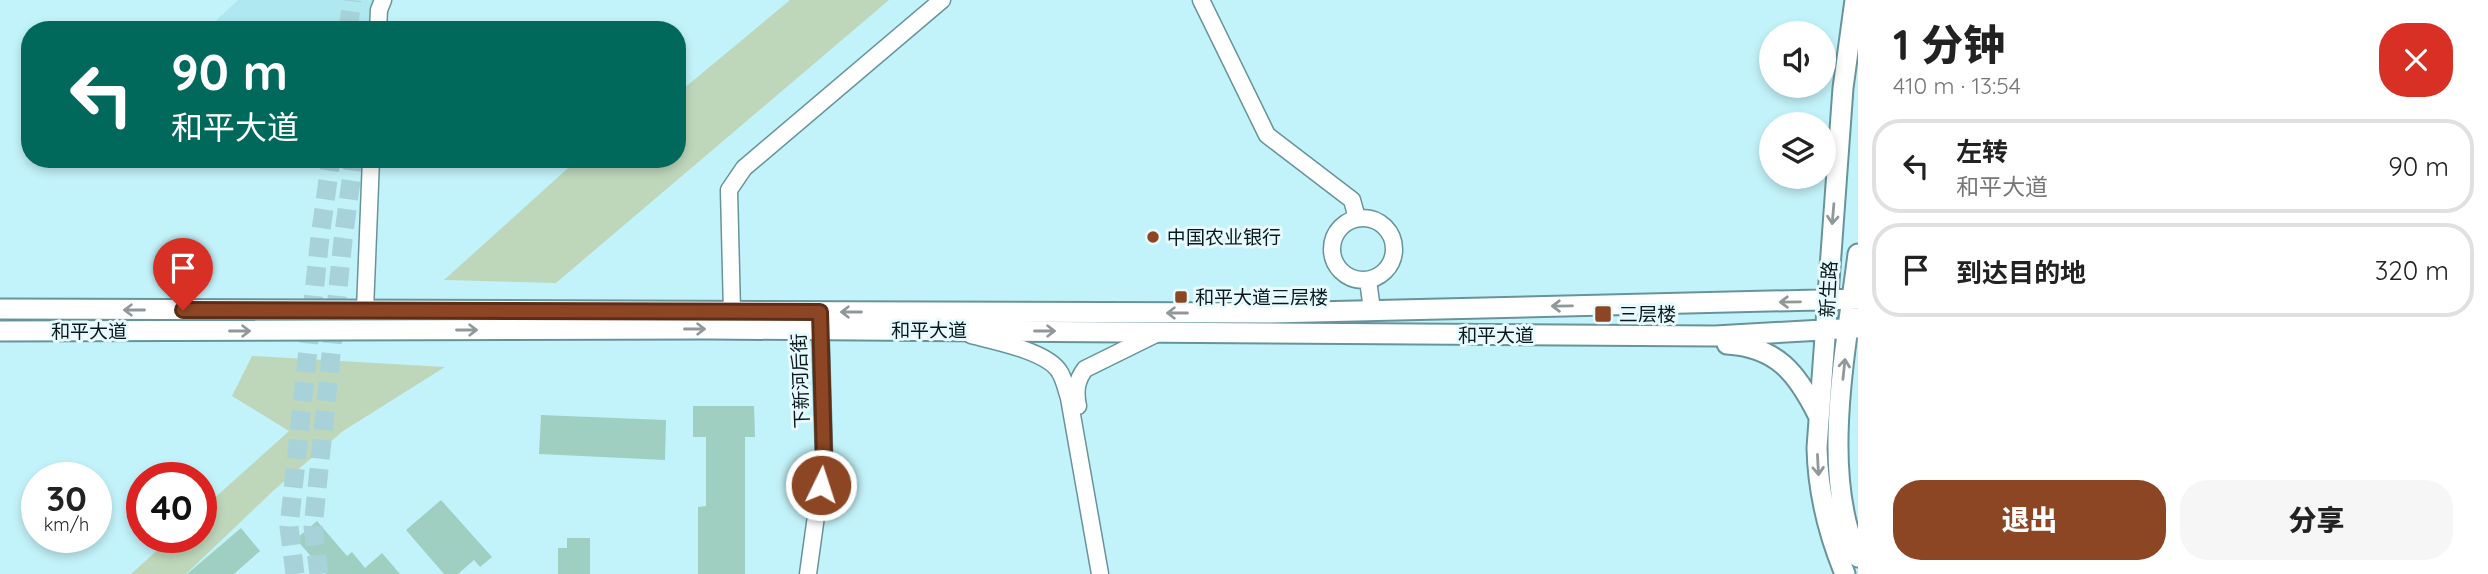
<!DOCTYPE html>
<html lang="zh">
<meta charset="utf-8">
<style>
:root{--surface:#fff;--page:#f6f6f6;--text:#222;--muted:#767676;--line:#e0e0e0;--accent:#8d4623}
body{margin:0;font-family:Quicksand,"Noto Sans SC",sans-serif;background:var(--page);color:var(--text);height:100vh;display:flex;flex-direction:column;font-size:26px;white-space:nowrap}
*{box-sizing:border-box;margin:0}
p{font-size:23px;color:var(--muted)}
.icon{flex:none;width:38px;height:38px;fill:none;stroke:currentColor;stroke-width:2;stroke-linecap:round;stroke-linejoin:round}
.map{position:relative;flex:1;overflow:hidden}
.sheet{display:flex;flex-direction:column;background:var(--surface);width:630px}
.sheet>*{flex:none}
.banner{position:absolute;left:21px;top:21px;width:665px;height:147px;border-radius:28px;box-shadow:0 4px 10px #0003;background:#00695c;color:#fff;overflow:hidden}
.tools{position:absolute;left:1759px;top:21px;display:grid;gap:14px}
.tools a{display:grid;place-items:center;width:77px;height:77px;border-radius:50%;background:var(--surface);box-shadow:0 4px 10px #0003;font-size:35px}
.speed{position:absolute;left:21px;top:462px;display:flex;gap:14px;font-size:35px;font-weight:700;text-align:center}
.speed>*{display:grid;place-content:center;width:91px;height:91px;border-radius:50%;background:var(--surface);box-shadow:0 4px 10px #0003;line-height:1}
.speed small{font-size:18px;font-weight:400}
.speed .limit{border:10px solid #d22;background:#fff;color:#111}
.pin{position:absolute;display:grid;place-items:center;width:60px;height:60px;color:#fff;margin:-72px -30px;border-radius:50% 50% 50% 0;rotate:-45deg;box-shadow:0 0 7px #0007}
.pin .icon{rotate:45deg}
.me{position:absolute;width:77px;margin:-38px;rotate:4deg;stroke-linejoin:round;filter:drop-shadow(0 0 5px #0008)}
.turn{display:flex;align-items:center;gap:24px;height:147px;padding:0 35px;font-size:32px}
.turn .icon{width:91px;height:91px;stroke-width:2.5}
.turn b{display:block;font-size:49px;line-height:60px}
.round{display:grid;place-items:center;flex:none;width:74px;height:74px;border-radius:28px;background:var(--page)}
.headline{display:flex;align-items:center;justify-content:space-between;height:119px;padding:0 35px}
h1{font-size:42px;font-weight:800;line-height:52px}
.cta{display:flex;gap:14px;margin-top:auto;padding:14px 35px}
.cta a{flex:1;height:80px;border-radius:28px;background:var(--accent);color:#fff;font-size:28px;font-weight:800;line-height:80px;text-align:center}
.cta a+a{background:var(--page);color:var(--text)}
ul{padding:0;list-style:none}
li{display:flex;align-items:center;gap:21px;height:94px;margin:0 14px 10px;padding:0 21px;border:4px solid var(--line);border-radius:28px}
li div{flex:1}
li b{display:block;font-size:26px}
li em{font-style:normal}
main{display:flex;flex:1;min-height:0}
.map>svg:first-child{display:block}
</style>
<main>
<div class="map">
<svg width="1858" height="574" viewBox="0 0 1858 574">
<rect width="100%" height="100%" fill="#c3f3fa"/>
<path fill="#afe8f1" d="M238,0H379L375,30H206Z"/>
<path fill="#bed7bb" d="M790,0H889L556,283L444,280L578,159H677V94Z
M252,356L445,367L343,431L273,491L186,574H131L172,537H201V510L289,431L232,396Z"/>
<path fill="#9fcfc1" d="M693,406H754L755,437H745V574H698V507L706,506V437H693Z
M541,415L666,420L665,460L539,454Z
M441,500L492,557L480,567L474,560L458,574H444L406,530Z
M317,521L347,556L352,552L365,568L382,553L400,574H326L296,539Z
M241,528L260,551L234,574H187Z
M567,538H590V574H558V548H567Z"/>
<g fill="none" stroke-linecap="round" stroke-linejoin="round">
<path stroke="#a7d2d9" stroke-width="19" stroke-dasharray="19 10" stroke-linecap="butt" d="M348,30L352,0
M295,574L289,527L320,237L331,159
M319,574L313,527L343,240L354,159"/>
<defs>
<path id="minor" d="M1201,0L1267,135L1352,200L1357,218
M378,30L379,10L383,0
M1332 249a31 31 0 1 1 62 0a31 31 0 1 1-62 0Z
M1368,280L1372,310
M365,310L371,159
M732,312L729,190L744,168L942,0
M971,335C994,341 1046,351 1059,371C1064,378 1066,389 1069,398L1100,574
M1078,406C1075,392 1076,381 1085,369L1158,333
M808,574L824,458L820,318"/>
<path id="major" d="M1858,254C1847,345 1819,471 1858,557
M0,309L1271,313L1858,299
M0,331L709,329L1715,336L1858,328
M1727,344C1777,347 1797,373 1818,415
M1845,574C1828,533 1818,492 1817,448L1843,88L1855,0"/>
</defs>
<use href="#minor" stroke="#67949a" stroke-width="19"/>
<use href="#major" stroke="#67949a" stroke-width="23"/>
<use href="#minor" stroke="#fff" stroke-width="16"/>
<use href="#major" stroke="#fff" stroke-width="19"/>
</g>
<defs><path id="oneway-shaft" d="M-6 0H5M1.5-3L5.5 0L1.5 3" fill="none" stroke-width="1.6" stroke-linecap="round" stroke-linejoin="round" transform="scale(1.75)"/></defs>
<g stroke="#909899">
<use href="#oneway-shaft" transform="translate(1833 214) rotate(95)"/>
<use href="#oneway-shaft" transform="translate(1790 302) rotate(179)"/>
<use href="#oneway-shaft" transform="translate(1562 306) rotate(179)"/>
<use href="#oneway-shaft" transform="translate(134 310) rotate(-180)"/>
<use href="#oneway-shaft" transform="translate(851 312) rotate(-180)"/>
<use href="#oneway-shaft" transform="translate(1177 313) rotate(-180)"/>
<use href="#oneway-shaft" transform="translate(695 329)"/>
<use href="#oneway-shaft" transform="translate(467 330)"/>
<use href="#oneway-shaft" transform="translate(240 331)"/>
<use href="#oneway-shaft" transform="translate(1045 331)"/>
<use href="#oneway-shaft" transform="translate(1844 369) rotate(-84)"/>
<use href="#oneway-shaft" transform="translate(1818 465) rotate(87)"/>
</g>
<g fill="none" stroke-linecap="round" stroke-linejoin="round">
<defs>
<path id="route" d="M183,310L820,312L824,457L821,485"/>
</defs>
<use href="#route" stroke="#5c2e17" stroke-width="18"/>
<use href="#route" stroke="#8d4623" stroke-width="12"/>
</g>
<g fill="#8d4623" stroke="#e8fafd" stroke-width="2.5">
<circle cx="1153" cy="237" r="7"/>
<rect x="1174" y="290" width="14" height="14" rx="3.5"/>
<rect x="1594" y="305" width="18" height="18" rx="3.5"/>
</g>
<g text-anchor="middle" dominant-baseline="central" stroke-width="6" stroke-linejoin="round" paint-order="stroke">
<g font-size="19" fill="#081a1d" stroke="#e8fafd" text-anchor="start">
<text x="1167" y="237">中国农业银行</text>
<text x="1195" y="297">和平大道三层楼</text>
<text x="1619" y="314">三层楼</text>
</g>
<g font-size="19" fill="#081a1d" stroke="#e8fafd">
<text transform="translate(1828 289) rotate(-87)">新生路</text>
<text x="929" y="330">和平大道</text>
<text x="89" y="331">和平大道</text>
<text x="1496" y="335">和平大道</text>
<text transform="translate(800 381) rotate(-92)">下新河后街</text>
</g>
</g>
</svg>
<div class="tools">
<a><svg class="icon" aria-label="sound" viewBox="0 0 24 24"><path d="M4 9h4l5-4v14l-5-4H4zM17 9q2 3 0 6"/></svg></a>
<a><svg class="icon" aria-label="layers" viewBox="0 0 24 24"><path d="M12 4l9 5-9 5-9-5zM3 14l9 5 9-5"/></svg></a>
</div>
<div class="speed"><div>30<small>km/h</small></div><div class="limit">40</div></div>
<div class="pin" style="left:183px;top:310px;background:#d93025"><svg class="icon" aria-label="arrive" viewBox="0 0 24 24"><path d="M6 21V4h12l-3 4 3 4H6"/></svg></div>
<svg class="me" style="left:821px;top:485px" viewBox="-20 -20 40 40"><circle r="17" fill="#8d4623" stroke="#fff" stroke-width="3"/><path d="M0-11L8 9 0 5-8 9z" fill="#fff"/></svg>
<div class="banner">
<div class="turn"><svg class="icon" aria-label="left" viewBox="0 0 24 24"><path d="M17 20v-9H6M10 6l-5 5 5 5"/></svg><div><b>90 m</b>和平大道</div></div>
</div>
</div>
<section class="sheet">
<div class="headline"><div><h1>1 分钟</h1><p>410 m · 13:54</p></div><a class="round" style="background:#d93025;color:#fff"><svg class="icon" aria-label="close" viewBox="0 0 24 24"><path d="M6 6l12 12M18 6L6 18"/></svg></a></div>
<ul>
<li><svg class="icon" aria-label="left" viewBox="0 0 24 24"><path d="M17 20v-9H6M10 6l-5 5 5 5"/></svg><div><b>左转</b><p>和平大道</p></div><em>90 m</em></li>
<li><svg class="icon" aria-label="arrive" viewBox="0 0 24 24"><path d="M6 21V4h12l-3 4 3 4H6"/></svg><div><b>到达目的地</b></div><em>320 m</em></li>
</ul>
<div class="cta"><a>退出</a><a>分享</a></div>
</section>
</main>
